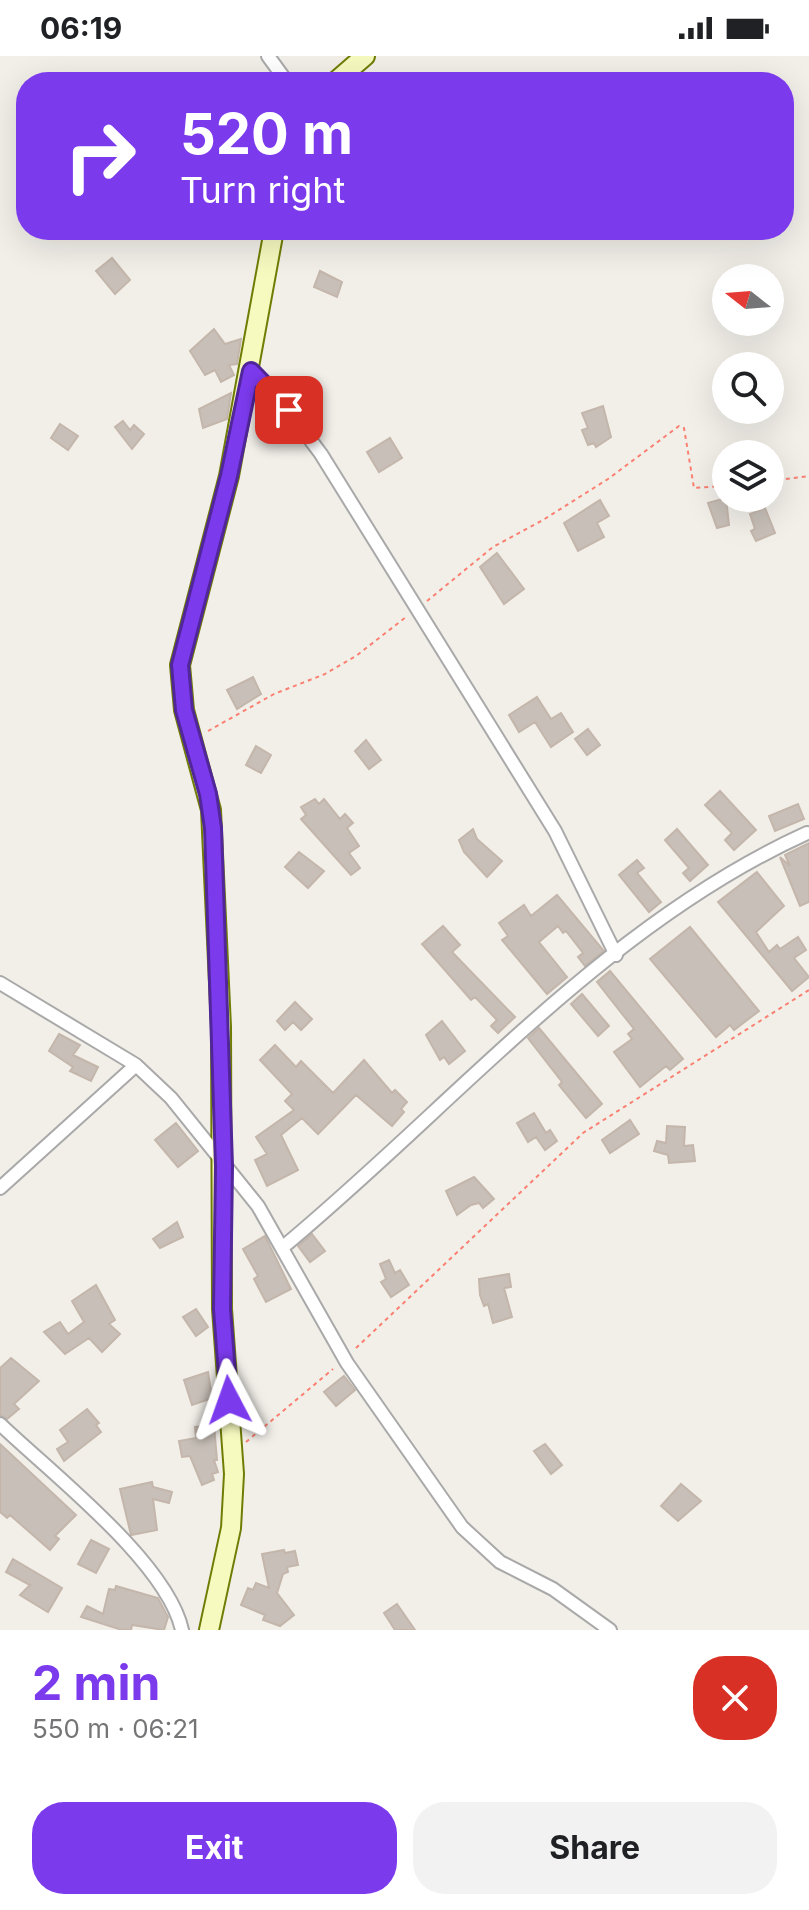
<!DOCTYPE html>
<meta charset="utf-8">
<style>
:root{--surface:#fff;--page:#f2f2f2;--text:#202124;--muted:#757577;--accent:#7c3aed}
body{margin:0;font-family:Inter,sans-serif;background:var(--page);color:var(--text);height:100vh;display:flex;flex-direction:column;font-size:30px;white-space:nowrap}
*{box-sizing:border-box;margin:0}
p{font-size:26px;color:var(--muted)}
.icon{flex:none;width:44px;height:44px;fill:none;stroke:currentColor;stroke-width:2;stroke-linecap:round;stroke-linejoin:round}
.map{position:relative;height:1574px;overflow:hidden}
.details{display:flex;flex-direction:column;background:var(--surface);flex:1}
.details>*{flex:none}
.hud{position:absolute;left:16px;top:16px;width:778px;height:168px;border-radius:32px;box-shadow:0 8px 32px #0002;background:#7c3aed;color:#fff;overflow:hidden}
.needle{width:52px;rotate:287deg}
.controls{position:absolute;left:712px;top:208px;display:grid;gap:16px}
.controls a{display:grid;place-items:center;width:72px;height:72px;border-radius:50%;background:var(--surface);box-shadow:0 8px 32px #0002;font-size:40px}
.pin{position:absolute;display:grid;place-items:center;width:68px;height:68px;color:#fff;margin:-34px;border-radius:16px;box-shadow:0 4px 12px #0006}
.me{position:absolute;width:88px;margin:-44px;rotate:356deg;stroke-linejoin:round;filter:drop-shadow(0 0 6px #0008)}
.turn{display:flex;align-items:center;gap:28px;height:168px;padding:0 32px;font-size:36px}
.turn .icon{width:104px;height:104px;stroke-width:2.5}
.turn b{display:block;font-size:56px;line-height:68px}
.round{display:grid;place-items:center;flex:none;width:84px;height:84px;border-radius:32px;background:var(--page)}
.summary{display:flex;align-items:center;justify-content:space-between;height:136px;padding:0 32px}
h1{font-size:48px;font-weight:700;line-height:60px;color:var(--accent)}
.button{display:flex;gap:16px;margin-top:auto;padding:16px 32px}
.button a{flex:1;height:92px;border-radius:32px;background:var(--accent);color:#fff;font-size:32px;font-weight:700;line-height:92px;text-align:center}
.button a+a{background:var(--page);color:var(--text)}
.status{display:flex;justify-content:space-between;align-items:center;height:56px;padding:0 40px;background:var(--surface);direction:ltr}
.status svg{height:22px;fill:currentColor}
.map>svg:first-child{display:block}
</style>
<div class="status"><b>06:19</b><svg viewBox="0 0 49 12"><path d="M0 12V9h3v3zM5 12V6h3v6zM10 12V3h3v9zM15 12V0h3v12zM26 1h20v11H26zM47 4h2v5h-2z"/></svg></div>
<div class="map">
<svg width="809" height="1574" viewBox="0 0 809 1574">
<rect width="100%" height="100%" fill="#f2efe9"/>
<path fill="#c7bfb8" stroke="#c4b6ab" stroke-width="2" d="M112,202L130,224L115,238L96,215Z
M320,215L342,226L337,241L314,231Z
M214,273L225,288L241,283L237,308L229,309L234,319L221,326L215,314L205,319L190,295Z
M231,337L227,363L203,372L199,353Z
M603,350L611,381L596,391L594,387L588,389L582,374L588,372L582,357Z
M123,365L130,374L134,369L144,378L132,393L115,371Z
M60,368L78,380L68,394L51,382Z
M390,382L402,402L379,416L367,396Z
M726,442L729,469L717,472L708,447Z
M600,444L609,460L597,467L604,481L578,495L564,467Z
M765,452L775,477L756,485L751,475L755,473L750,458Z
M497,497L524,533L504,548L480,511Z
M253,621L261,638L237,653L227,634Z
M537,641L551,663L561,657L573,676L551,691L535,666L519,676L509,659Z
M588,673L600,689L587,699L575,683Z
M366,684L381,704L369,713L355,695Z
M256,690L271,699L261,717L246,709Z
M720,735L756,774L734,794L725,784L732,777L705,749Z
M315,743L319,748L324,743L340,763L345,758L353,767L347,772L359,790L349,797L360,812L351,819L301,763L306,759L301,751Z
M798,748L804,763L775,775L769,760Z
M473,773L477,783L502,805L487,821L464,796L459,784Z
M677,773L708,809L690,825L683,817L689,812L665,784Z
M809,787V846L800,850L780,801L790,810L785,799Z
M299,796L324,815L308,832L285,811Z
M637,804L644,812L637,817L661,846L649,856L619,819Z
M757,816L784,850L756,876L769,896L777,889L780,893L798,881L806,894L794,902L809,921L792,935L718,846Z
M557,839L604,895L585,910L578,901L583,897L566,875L563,877L558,870L539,886L567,921L547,938L502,884L508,880L499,867L524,849L531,860Z
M443,870L460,889L452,896L515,961L498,977L491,970L497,964L475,941L471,944L422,888Z
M690,871L759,955L734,974L730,969L716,981L650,903Z
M610,915L683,1003L670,1014L666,1010L640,1031L614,996L632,983L628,978L634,973L597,926Z
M582,938L609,970L598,980L571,948Z
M295,946L312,963L301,974L293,966L285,974L277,965Z
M442,965L465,995L449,1008L444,1001L440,1004L426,979Z
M539,972L602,1048L586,1062L559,1029L562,1026L528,982Z
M59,978L80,989L73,999L98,1011L91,1025L70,1015L73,1011L49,995Z
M275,989L296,1011L301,1005L333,1037L364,1004L392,1037L395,1034L407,1046L401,1053L404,1056L392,1070L356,1039L318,1078L302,1062L281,1079L298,1114L267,1130L255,1104L267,1098L256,1081L294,1054L285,1045L292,1038L260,1004Z
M534,1057L546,1077L550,1074L557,1085L545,1094L536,1081L528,1086L517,1067Z
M630,1064L639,1078L610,1097L602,1084Z
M176,1067L198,1095L178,1111L155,1084Z
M667,1070L685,1071L684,1090L693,1089L695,1105L669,1107L668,1099L654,1095L657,1085L666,1087Z
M474,1121L494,1143L483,1152L479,1147L471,1149L457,1159L446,1135Z
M177,1166L183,1181L160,1192L153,1183Z
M312,1178L325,1195L310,1206L298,1190Z
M265,1180L291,1233L266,1246L254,1223L258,1220L243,1193Z
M389,1204L395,1217L400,1214L409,1229L391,1241L381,1226L386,1223L380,1208Z
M509,1218L511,1231L504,1232L512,1261L493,1267L488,1248L484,1250L480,1239L479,1223Z
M96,1229L115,1264L109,1268L120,1278L102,1296L89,1282L65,1298L44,1276L60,1266L68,1278L84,1266L72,1245Z
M196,1253L208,1271L196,1280L183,1261Z
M11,1302L39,1325L14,1348L19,1353L7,1363L0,1359V1312Z
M208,1316L212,1342L192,1349L184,1324Z
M344,1320L355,1334L336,1350L324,1336Z
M87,1353L99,1367L96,1369L101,1376L64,1405L57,1393L68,1386L60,1374Z
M214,1369L217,1404H214L218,1416L212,1418L214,1424L202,1429L190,1400L182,1401L179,1385L196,1382L195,1371Z
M0,1388L76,1459L55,1480L59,1483L50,1494L10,1459L7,1462L0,1456Z
M545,1388L562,1409L551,1418L534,1395Z
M152,1426L153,1431L172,1436L169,1447L153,1443L157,1474L131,1479L120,1433Z
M681,1428L701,1445L678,1465L661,1450Z
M91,1484L109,1493L96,1517L78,1508Z
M284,1494L285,1497L295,1495L298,1509L287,1511L288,1516L283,1518L277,1537L294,1559L280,1570L263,1564L265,1559L241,1549L248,1532L253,1534L256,1527L269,1532L262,1498Z
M13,1503L62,1532L48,1556L20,1539L30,1529L6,1516Z
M116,1530L158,1542L168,1561L164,1574L132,1569L131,1574H122L81,1561L87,1550L103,1558L109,1533L115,1534Z
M397,1548L415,1574H395L384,1557Z"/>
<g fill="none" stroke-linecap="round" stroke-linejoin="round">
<defs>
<path id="street" d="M268,0L287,26
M251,315L276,338L321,398L555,775L616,899
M0,927L136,1009L171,1042L258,1150L347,1307L462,1471L500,1506L553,1533L610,1574
M0,1132L136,1009
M283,1191C452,1051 604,869 807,777
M0,1368C51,1417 167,1506 182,1574"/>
<path id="secondary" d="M335,26L365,0
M209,1574L231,1472L234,1418L222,1253L221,971L211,754L184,654L180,609L229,420L274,174"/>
</defs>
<use href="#street" stroke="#a9a9a9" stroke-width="16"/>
<use href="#secondary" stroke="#707d05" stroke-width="22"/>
<path stroke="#fa8072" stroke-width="2" stroke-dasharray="4 4" stroke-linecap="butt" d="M770,425L809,420
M427,545L493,491L543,464L608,423L679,370L684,372L694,432L726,430
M208,675L274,638L325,618L356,600L406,561
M356,1292L583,1077L809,934
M246,1386L333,1313"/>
<use href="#street" stroke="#fff" stroke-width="12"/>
<use href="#secondary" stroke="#f7fabf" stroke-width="18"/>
</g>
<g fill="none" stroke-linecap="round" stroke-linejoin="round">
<defs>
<path id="route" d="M229,1344L222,1253L224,1110L213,772L208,738L184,654L180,609L229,420L251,315L289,354"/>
</defs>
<use href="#route" stroke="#51269a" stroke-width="20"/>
<use href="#route" stroke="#7c3aed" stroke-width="14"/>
</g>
</svg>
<div class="controls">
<a><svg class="needle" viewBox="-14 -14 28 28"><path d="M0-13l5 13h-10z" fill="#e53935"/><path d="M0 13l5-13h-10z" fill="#757577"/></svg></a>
<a><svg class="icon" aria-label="search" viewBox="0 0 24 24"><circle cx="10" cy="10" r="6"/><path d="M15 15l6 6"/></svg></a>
<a><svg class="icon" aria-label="layers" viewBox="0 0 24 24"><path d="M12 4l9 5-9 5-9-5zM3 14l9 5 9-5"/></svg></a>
</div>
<div class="pin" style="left:289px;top:354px;background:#d93025"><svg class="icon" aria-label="arrive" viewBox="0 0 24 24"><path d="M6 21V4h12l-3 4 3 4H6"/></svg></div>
<svg class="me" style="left:229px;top:1344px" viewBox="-20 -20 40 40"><path d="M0-17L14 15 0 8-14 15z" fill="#7c3aed" stroke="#fff" stroke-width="4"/></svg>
<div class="hud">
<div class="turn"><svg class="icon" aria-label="right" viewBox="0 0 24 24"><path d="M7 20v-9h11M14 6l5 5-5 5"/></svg><div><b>520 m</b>Turn right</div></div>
</div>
</div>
<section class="details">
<div class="summary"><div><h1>2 min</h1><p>550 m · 06:21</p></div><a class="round" style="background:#d93025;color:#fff"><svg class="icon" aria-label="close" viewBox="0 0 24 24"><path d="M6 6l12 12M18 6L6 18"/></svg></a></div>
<div class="button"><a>Exit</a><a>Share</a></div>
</section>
